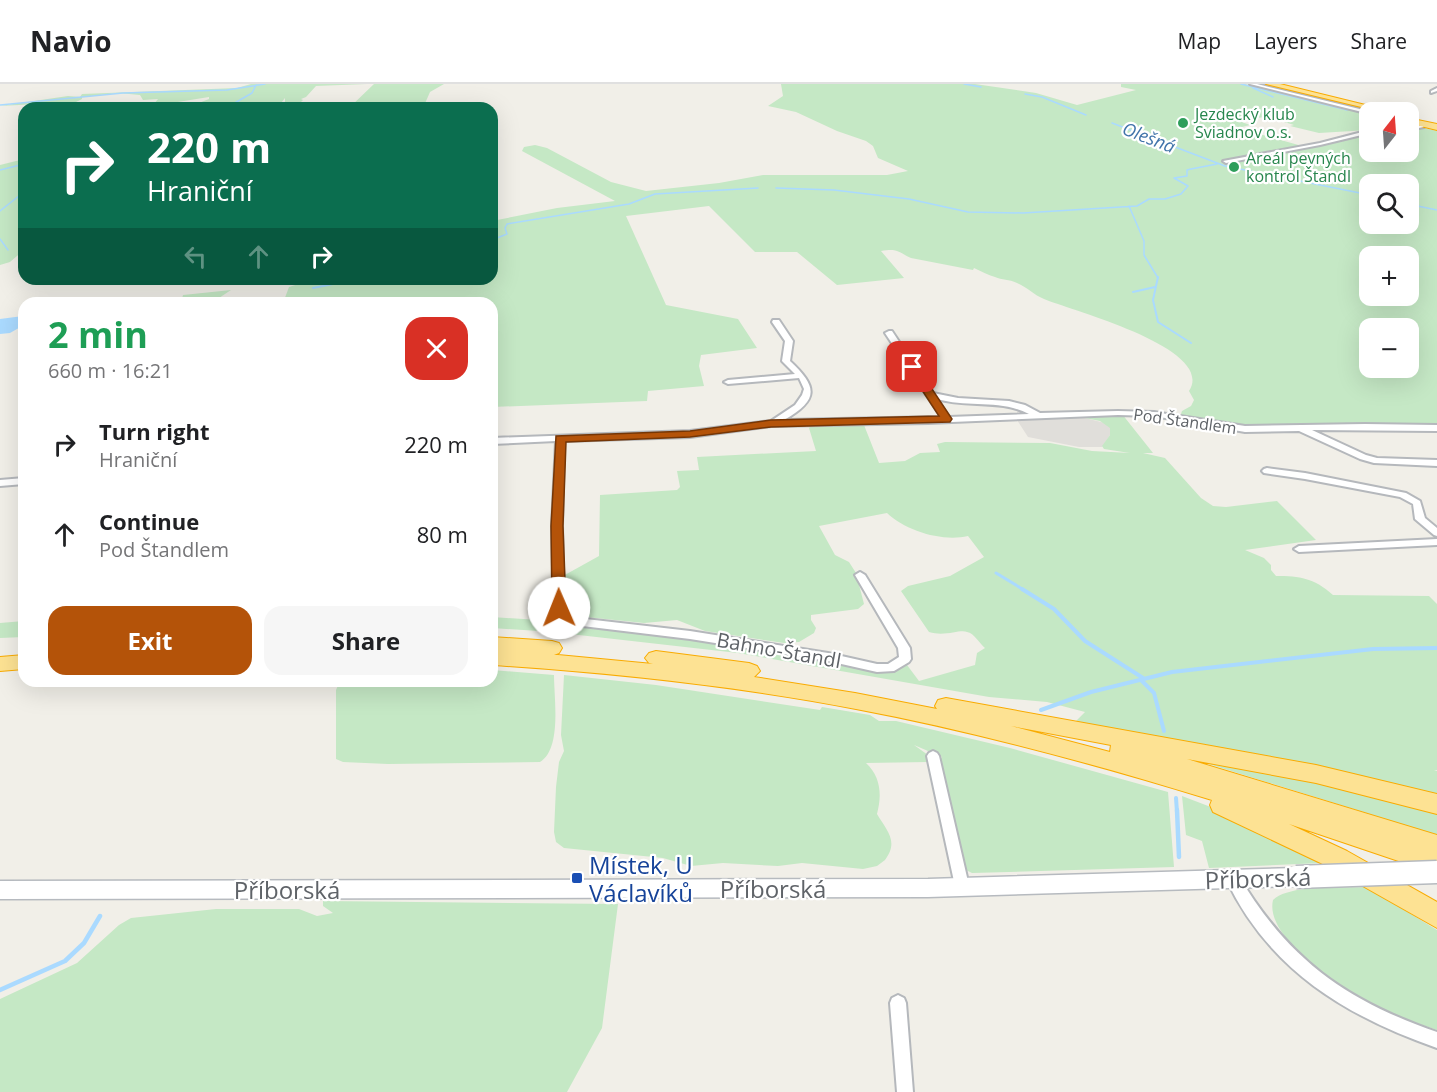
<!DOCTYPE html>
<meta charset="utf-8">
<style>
:root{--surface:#fff;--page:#f6f6f6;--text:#202124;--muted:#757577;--line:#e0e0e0;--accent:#b45309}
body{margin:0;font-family:"Open Sans",sans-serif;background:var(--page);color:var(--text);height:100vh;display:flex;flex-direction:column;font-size:22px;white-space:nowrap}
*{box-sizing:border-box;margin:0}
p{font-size:20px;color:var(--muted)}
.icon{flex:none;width:33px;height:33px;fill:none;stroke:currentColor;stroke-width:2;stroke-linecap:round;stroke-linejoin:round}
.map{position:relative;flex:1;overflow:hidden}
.sheet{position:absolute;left:18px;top:213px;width:480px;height:390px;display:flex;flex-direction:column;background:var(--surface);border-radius:18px;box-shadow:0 6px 24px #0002}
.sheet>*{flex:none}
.hud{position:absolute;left:18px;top:18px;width:480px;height:183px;border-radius:18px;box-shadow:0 6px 24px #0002;background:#0b6e4f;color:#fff;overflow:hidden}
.needle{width:39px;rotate:17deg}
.tools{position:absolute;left:1359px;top:18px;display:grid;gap:12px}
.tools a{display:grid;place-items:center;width:60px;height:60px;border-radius:12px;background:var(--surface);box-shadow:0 6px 24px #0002;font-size:30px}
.pin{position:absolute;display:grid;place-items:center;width:51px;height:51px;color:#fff;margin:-26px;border-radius:12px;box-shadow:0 3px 9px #0006}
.me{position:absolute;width:66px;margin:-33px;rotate:359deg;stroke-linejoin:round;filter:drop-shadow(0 0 4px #0008)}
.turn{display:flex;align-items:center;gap:21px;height:126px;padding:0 30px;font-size:27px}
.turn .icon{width:78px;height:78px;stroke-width:2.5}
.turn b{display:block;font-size:42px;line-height:51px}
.lanes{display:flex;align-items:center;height:57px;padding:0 30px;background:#0003;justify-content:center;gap:30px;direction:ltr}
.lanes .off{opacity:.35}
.round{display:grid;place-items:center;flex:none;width:63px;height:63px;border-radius:18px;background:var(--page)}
.headline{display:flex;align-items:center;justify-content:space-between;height:102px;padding:0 30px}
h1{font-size:36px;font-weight:700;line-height:45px;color:#1e9e55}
.primary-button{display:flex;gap:12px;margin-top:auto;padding:12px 30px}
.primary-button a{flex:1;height:69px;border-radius:18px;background:var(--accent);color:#fff;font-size:24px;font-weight:700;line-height:69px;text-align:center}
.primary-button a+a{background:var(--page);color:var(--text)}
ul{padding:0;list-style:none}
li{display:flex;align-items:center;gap:18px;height:90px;padding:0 30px}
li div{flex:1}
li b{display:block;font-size:22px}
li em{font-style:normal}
header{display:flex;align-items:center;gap:36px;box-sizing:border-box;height:84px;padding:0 30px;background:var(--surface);border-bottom:2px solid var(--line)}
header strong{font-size:28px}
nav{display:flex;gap:33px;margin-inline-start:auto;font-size:21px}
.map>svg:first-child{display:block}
</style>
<header>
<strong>Navio</strong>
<nav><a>Map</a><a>Layers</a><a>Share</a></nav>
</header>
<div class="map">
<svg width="1437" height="1008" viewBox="0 0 1437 1008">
<rect width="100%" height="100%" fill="#f1efe8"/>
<path fill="#e0deda" d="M1083,332L1085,334L1105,339L1111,344L1110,351L1102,363H1079L1028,353L1015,333Z"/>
<path fill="#c5e8c5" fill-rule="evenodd" d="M251,0H367L316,2L306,13L301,15L303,16L295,24L280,23L285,18V14L277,24H186L209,15V13L159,21L154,20L158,15L143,16L140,11L118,9L82,13V15L76,18L0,22L68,12L80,13L82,10L237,4Z
M374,0H444L430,8L423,24H349Z
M781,0H975L1036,9L1077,21L1136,6L1121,3V0H1245L1369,31V46L1319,49L1290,42L1294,41L1281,37L1287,35C1275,31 1252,34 1239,37L1250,41L1238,44L1302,62L1223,78L1369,51L1370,68H1408L1409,48L1424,44L1437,47V343L1250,344L1180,333L1182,327L1191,322L1194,316L1189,307C1217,264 1070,226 1044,215C1034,211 1027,203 1017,199C1009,195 1002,196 995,193C988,191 981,187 974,184L973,186L911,174C898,168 898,164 881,167L904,194L837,201L797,168H755L709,122L626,132L666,221L738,235L757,264L701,271L699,282L704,302L648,307L647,317L492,323V219H283L289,203L314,195H492V137L557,124L615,117L522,67L524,63L535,61L547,64L611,98L646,107L719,99L763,91H887L908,87L878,74L873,62L866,57L837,47L796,28L768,22L783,12ZM1370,100H1408V140H1370ZM1370,172H1408V212H1370ZM1370,244H1408V284H1370Z
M24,75V166L10,178L0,181V81Z
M231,206L219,214L216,219H181L183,211Z
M1122,330L1153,369H1143L1165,374L1201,414L1213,422L1226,423L1277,417L1316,456L1245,466L1264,474L1271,481V486L1276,492C1300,492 1314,494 1333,511L1429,512L1437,520V686H1434L1437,687V714L1075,638L1085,628L1047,618L989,613L738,569L561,549V533L843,579C865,584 887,594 907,581L919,597L975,581L977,569L985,564C980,560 974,549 967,548C960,545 945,553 929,548L901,507L908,502L950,492L984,473L968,452C942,458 906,447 887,429L819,442L835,471L849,478L856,489L864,520L858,525L811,531V536L816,544L814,549L799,558L784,559L705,547L677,536L644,539L576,532C559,525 563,507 563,492L599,472L600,411L677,406L680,403L677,387L699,386L697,373L816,367L809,344L811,342L857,340L864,341L879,379L905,377L920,369L940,368L937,360L945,358L1050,359L1092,367L1130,369L1104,365L1102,362L1110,351V344L1100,337L1085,334L1083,332Z
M492,533L554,537V548L492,544Z
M24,537V553L0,554V539Z
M492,586L554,591C554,614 562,665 540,678L388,680L343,678L336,675V606L340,597H492Z
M564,591L656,601L820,626L822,623L870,631L879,637H896L1010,664L1168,708L1174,783L972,789L964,785L938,677L942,673L914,661L928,671V678L866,679C881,693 882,711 877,730C887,747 899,757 885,776L877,782L863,785L802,779L778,782L723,779L691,782L663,774L564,764L556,758L554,748L556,703L559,678L564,667L561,651Z
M1199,677L1303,696L1437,729V751Z
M1182,712L1237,733L1321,779L1209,784L1202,757L1186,751Z
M1367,803L1437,846V946C1423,941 1407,937 1393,931C1360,917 1263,858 1273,816C1289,800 1343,804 1367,803Z
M323,817L618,820L602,944L567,1008H0V915L77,879L119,841L131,834L216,825H299L317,832L333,829L323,822Z"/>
<path fill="#aadaff" d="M23,232L24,241L10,249L0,250V235Z"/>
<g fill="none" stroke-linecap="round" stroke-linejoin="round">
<path stroke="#aadaff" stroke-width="1.5" d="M964,0L981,3
M1241,0L1347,26
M1253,4L1273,13
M1025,10L1042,13L1086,31
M0,21L123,9L227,6L265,0
M226,24L252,9L256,1
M1112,39L1225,82L1370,111
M0,86L24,80
M24,97V100
M776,104L834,106L909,115L968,128L1023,129L1137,122L1149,115H1165L1181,110L1188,102L1174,94L1187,92V86L1191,85L1217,80
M1408,120L1437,126
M1129,122L1144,157V171L1158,194
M0,127L24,108
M0,155L8,166
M492,156L507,150L505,144L507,140L629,120L655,110L758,104"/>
<path stroke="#aadaff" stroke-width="2" d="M1158,193L1153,216L1158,238L1191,259
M313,204L358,195
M1133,208L1155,203"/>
<path stroke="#aadaff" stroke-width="3" d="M996,489L1024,506"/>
<path stroke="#aadaff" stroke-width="4" d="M1022,505L1054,525L1085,557L1143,594
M1141,596L1154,609L1164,647
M1041,626L1091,608L1172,588L1373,565L1437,564
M1176,714L1177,728"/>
<path stroke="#aadaff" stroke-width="4.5" d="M1177,726L1179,773
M0,906L65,877L84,859L100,832"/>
<defs>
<path id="minor" d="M1250,0H1257L1372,28H1370V30Z
M1437,4V7L1431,9V7Z
M1422,41L1424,43L1408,46V44Z
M1370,46V49L1320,61L1226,79L1223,77L1320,59Z
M773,236H779L793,257L790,277C818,303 819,316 784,336L941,333L885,249L889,247H892L933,309L958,314L1009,317L1025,321L1040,329L1118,327L1154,328L1245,342L1365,340L1437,341V347L1312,346L1366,371L1377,374L1437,376V382L1374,379L1360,375L1299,347L1245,348L1154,332L1118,331L928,339L771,342L690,353L564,357L562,442L564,524L568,528L577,534L690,547L828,569L877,580H888L899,573L898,564L855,491L860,488L865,491L910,564L911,575L909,578L894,587L877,588L828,577L690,555L574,541L560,534L554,524L552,442L556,357L492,360V354L690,347L771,337L795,321L802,311L804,305L799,294L728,300L724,298L728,296L795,290L782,277L785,257L772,238ZM937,315C968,324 1000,315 1029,330L949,333Z
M1267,384L1305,389L1406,409L1420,417L1425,434L1437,444V452L1434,451L1415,435L1413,420L1400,413L1305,395L1264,389L1262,387L1264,385Z
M24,394V400L0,402V396Z
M1437,455V461L1299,468L1294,465L1299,462Z
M933,667L937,669L939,672L969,802L967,806L962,808L957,806L955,802L927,672L929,669Z
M1233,789L1238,791C1288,875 1345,916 1437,948V964C1346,932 1269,886 1226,795L1228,791Z
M898,911L904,914L906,919L913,1008H897L890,919L892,914Z"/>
<path id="secondary" d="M1296,784L1303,787L1306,793L1303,799L1296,802L928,813L0,815V797L928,795Z"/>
<path id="motorway" d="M1266,0H1280L1394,28H1382Z
M1408,34L1437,40V46L1408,39Z
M492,553L552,557L559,559L562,564L559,569L554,571H558L653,580L649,579L645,574L649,569L656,567L749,579L757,582L760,587L754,593L855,609L937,625L935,622L938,616L946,614L1316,681L1437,710V730L1316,699L1187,675L1437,751V790L1289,740L1347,767L1437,818V844L1329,783L1213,728L1210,721L1212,716C1095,680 977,648 856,625C736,602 614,589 492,581ZM1011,642L1111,661L1110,668Z
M24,571V585L0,587V573Z"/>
</defs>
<use href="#minor" stroke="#b5b8bc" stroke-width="4"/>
<use href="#secondary" stroke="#b6babf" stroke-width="3"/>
<use href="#motorway" stroke="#f9ab00" stroke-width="2"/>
<use href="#minor" fill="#fff" fill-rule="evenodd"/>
<use href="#secondary" fill="#fff" fill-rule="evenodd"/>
<use href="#motorway" fill="#fde293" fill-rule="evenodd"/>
<defs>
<path id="secondary-bridge" d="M1296,793L1437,788"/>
</defs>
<use href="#secondary-bridge" stroke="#b6babf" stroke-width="25" stroke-linecap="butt"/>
<use href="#secondary-bridge" stroke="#fff" stroke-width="22"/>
</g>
<path fill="#b45309" stroke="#753606" stroke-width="1.5" d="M909,281H916L952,335L950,338L771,343L690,353L566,358L563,442L566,524L559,529L554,527L552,524L551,442L556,352L690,347L771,336L939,332L907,283Z"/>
<g fill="#2e9e5b" stroke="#fff" stroke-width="2">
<circle cx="1183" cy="39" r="6"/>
<circle cx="1234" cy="83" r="6"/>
</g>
<rect fill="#1a4fb4" stroke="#fff" stroke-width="2" x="571" y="788" width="12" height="12" rx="3"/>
<g text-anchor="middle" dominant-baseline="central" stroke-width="4.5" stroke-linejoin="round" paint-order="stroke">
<g font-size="16" fill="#27864d" stroke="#fff" text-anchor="start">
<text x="1195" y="30">Jezdecký klub<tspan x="1195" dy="18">Sviadnov o.s.</tspan></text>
<text x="1246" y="74">Areál pevných<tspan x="1246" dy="18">kontrol Štandl</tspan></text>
</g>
<g font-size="16" fill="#5f6368" stroke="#fff">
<text transform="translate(1185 337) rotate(8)">Pod Štandlem</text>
</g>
<g font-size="18" font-style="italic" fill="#4174aa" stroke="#fff">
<text transform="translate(1149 53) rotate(21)">Olešná</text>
</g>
<g font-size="20" fill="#5f6368" stroke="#fff">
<text transform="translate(779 566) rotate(10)">Bahno-Štandl</text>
</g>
<g font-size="24" fill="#164399" stroke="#fff" text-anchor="start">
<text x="589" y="780">Místek, U<tspan x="589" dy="28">Václavíků</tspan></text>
</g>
<g font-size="24" fill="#5f6368" stroke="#fff">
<text transform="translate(1258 794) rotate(-2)">Příborská</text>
<text x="773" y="804">Příborská</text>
<text x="287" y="805">Příborská</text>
</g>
</g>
</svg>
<div class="tools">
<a><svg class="needle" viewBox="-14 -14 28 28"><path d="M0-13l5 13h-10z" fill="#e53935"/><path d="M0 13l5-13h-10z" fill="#757577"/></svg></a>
<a><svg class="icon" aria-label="search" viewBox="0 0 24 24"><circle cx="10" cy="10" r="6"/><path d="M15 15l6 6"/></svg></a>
<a>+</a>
<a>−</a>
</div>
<div class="pin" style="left:912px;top:283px;background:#d93025"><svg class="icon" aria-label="arrive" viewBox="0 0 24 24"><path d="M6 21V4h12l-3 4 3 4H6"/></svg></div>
<svg class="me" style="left:559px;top:524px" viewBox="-20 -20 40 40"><circle r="19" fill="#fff"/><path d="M0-13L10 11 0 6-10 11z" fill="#b45309"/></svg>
<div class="hud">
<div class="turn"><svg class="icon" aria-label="right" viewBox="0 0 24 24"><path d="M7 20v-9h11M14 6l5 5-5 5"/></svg><div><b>220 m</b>Hraniční</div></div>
<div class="lanes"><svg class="icon off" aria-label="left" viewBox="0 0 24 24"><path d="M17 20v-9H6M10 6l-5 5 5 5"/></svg><svg class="icon off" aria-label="ahead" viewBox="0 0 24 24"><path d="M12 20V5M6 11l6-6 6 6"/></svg><svg class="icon" aria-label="right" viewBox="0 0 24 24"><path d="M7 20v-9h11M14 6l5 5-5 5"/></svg></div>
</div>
<section class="sheet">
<div class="headline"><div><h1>2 min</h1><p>660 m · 16:21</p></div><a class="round" style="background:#d93025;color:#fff"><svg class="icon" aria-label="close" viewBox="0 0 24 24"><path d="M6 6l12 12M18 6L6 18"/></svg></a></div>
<ul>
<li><svg class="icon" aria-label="right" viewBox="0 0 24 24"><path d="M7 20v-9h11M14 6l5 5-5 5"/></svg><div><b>Turn right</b><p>Hraniční</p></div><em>220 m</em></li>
<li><svg class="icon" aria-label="ahead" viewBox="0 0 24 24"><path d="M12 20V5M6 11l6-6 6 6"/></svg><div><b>Continue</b><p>Pod Štandlem</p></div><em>80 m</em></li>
</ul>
<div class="primary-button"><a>Exit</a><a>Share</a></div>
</section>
</div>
